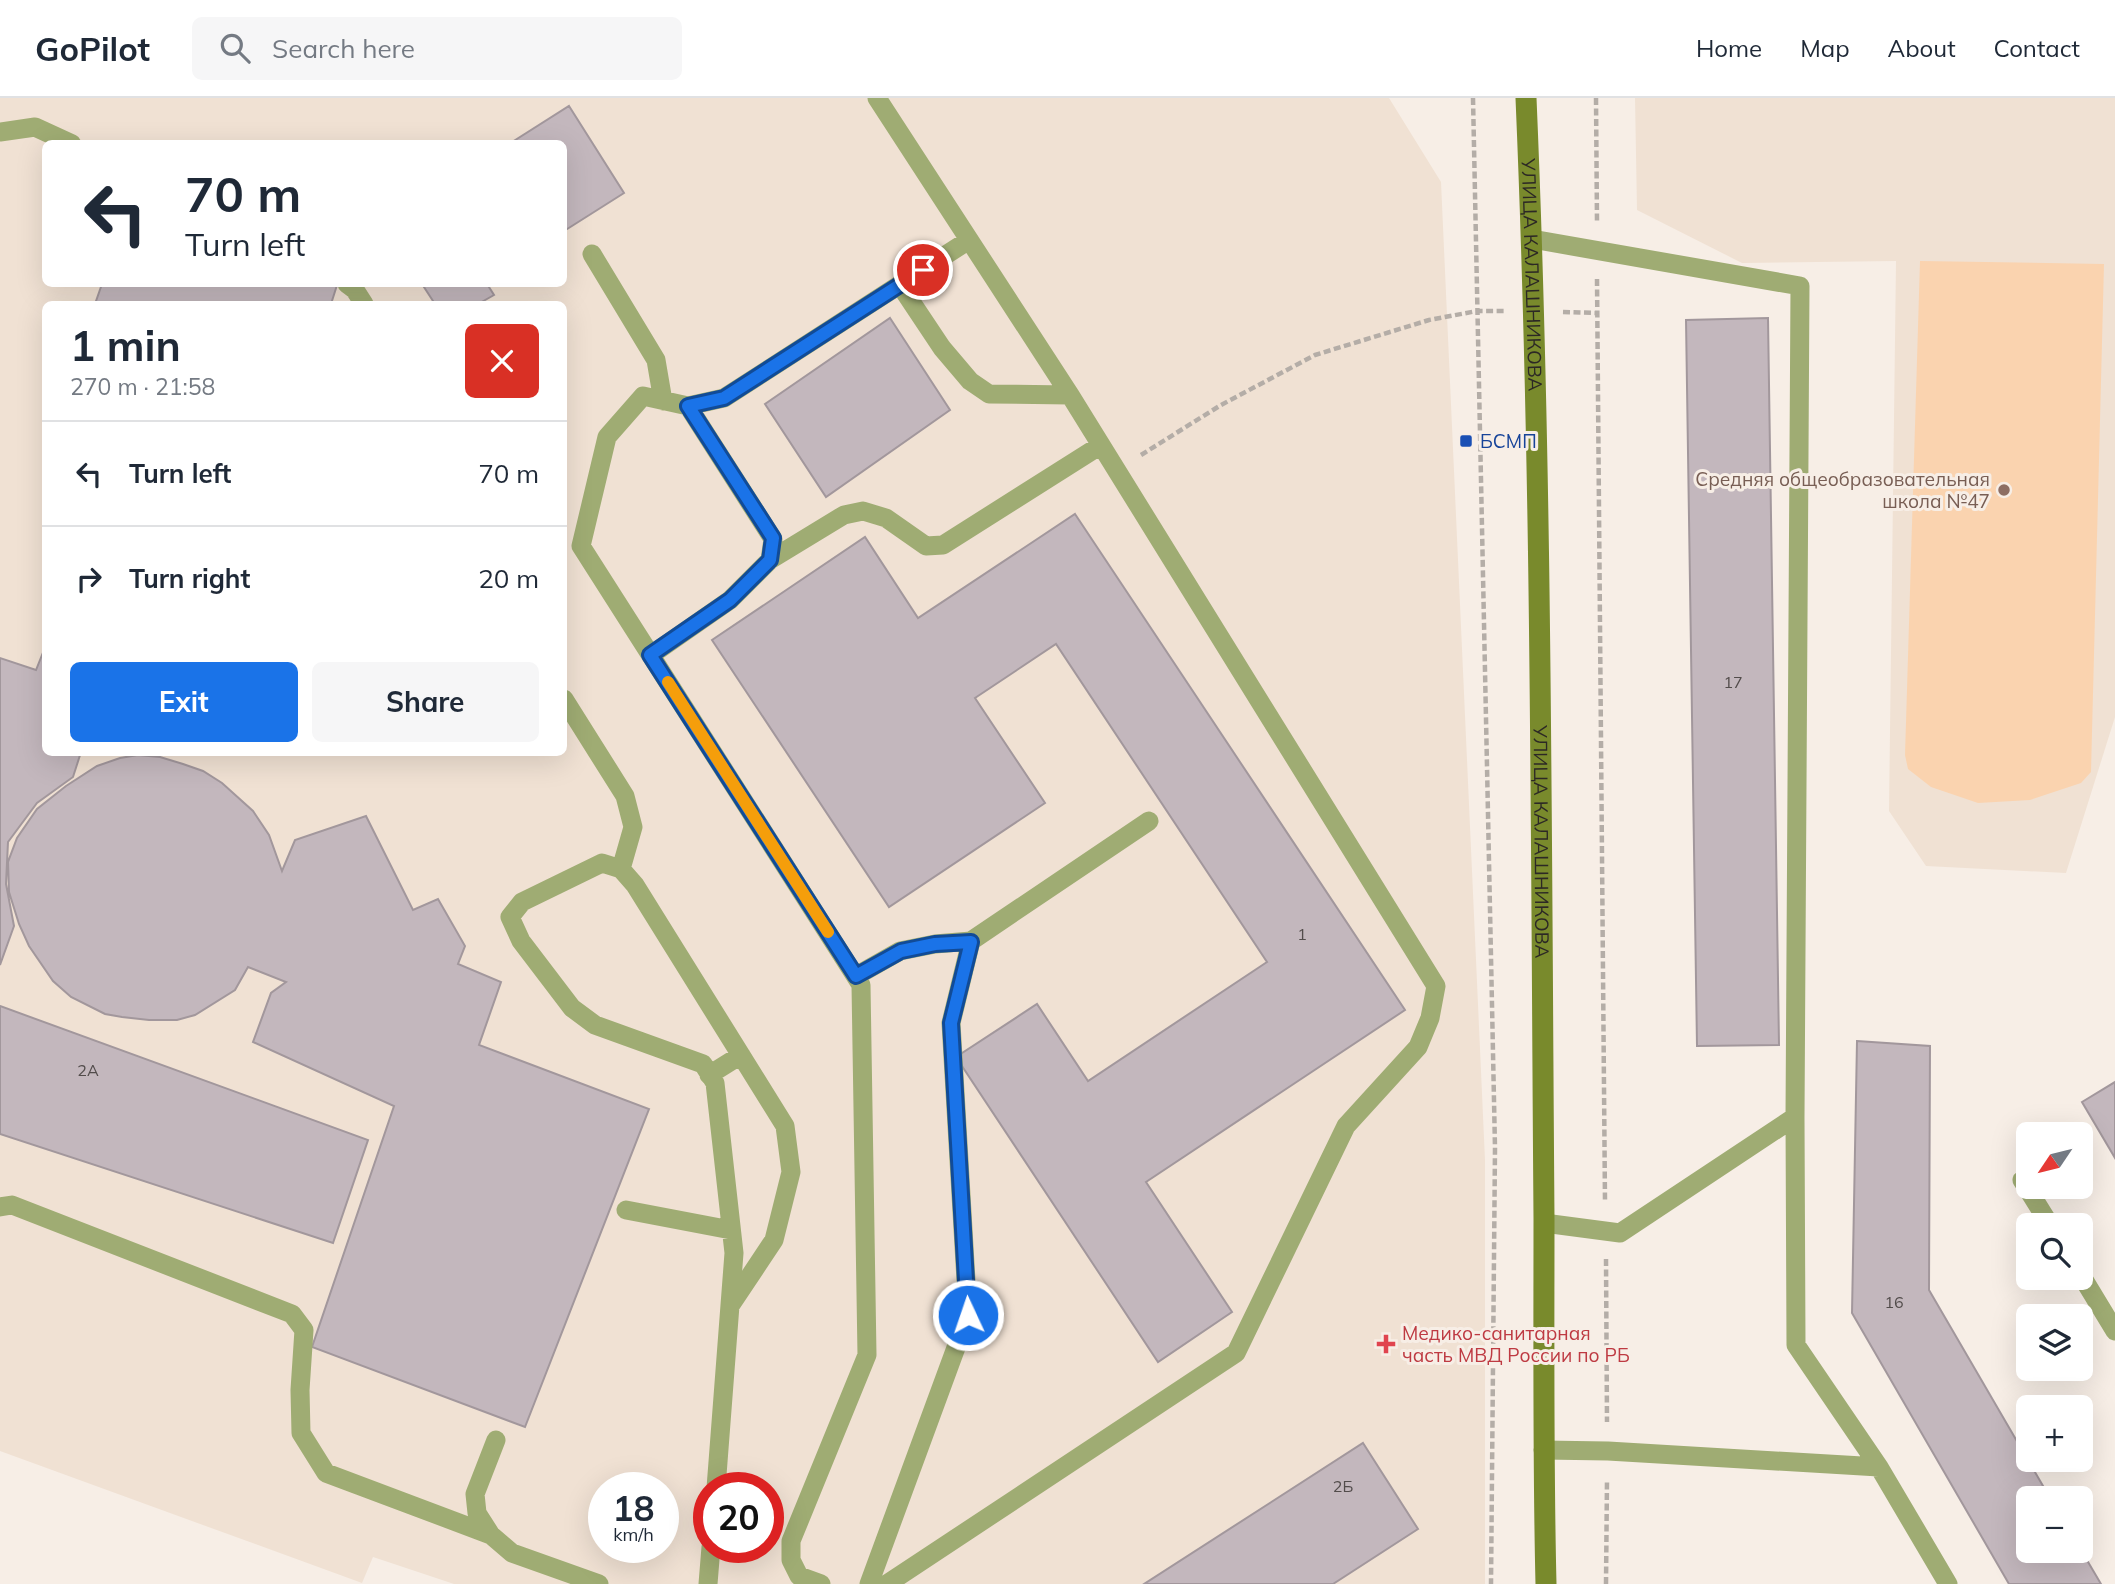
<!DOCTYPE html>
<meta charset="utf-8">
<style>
:root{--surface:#fff;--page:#f6f6f7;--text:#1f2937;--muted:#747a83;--line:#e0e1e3;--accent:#1a73e8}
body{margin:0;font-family:Mulish,sans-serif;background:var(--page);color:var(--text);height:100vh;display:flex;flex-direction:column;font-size:26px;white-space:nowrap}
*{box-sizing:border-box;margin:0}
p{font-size:23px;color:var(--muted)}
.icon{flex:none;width:38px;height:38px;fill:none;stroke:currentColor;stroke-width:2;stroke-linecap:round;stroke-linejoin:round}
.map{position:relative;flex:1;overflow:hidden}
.panel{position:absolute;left:42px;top:203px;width:525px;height:455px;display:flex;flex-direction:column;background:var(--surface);border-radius:10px;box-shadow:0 7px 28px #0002}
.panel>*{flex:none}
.banner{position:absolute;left:42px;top:42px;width:525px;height:147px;border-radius:10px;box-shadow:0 7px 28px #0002;background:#fff;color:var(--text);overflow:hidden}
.needle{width:46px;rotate:235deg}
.tools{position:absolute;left:2016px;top:1024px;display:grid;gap:14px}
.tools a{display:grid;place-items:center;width:77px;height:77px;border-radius:10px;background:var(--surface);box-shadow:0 7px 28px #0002;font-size:35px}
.speed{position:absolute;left:588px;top:1374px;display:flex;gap:14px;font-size:35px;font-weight:700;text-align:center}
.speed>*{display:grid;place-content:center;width:91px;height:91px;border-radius:50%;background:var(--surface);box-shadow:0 7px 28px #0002;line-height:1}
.speed small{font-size:18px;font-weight:400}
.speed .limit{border:10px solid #d22;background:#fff;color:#111}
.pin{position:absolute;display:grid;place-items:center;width:60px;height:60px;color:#fff;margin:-30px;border:4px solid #fff;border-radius:50%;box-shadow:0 2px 7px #0007}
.me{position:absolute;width:77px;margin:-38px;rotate:357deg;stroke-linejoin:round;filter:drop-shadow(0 0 5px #0008)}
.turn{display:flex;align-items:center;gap:24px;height:147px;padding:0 28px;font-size:32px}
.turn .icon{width:91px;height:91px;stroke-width:2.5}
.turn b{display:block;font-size:49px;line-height:60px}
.round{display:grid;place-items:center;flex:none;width:74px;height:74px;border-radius:10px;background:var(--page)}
.summary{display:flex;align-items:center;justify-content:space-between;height:119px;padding:0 28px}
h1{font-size:42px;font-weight:700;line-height:52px}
.primary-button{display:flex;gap:14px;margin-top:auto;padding:14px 28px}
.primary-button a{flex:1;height:80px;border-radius:10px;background:var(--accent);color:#fff;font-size:28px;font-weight:700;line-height:80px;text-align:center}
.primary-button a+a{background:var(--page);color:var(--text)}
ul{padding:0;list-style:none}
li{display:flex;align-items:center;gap:21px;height:105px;padding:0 28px;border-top:2px solid var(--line)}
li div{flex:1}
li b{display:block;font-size:26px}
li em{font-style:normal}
header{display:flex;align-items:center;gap:42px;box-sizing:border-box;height:98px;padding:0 35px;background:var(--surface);border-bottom:2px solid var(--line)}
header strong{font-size:33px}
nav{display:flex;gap:38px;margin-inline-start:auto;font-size:24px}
.search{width:490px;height:63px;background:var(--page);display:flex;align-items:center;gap:18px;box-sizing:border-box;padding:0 24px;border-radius:10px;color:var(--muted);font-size:26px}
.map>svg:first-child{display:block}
</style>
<header>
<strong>GoPilot</strong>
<div class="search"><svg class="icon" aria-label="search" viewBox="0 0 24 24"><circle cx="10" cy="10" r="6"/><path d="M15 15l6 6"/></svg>Search here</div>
<nav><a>Home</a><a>Map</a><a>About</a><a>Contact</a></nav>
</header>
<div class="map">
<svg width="2115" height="1486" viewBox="0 0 2115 1486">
<rect width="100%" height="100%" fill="#f7eee6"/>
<path fill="#f0e1d3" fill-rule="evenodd" d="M0,0H1389L1441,84L1485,1062V1486H454L373,1459L362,1485L0,1353ZM46,46H564V186H46ZM46,206H564V654H46ZM604,1390H663V1449H604ZM709,1390H768V1449H709Z
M1635,0H2115V619L2066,775L1926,768L1889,713L1896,163L1742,165L1637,112Z"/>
<path fill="#fad3af" d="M1920,163L2104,166L2091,674L2081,685L2030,702L1978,705L1931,689L1908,671L1905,657Z"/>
<path fill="#c3b7bd" stroke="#a2979c" stroke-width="2" d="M569,8L624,95L564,133V46H509Z
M102,186H332L337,187L331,206H95Z
M422,186H487L494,197L478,206H435Z
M890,220L950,312L826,399L765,306Z
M1768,220L1779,947L1697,948L1686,222Z
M1075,416L1405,912L1146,1084L1232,1214L1158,1264L956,959L1037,906L1088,983L1267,864L1056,546L975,600L1045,705L889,809L712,542L865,439L918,520Z
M46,547V654H81L73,679L37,705L8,744L6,786L14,828L0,867V560L36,572Z
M138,657L160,659L183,666L203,673L222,685L253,713L269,737L282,773L295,742L366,718L413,812L438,801L465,848L458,866L501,884L479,947L649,1011L525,1329L312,1249L394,1008L253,944L271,895L286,884L248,869L235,892L195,917L177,922H149L122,919L105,916L71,899L53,883L29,848L19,826L9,794L8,764L17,740L37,711L66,688L97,668L120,660Z
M0,908L368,1042L333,1145L0,1036Z
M1857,943L1930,948L1929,1192L2050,1400H2028V1452H2081L2101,1486H2009L1852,1215Z
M2115,984V1060L2082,1004Z
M1363,1345L1418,1431L1333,1486H1144Z"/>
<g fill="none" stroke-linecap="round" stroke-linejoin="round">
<path stroke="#b4ada7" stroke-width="4.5" stroke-dasharray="7 3.5" stroke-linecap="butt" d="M1473,0L1495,1050L1491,1486
M1596,0L1597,124
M1597,181L1605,1104
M1563,214L1597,215
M1141,357L1221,307L1315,257L1429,222L1477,213H1506
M1606,1161L1607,1324
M1606,1486L1607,1382"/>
<path stroke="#9fac73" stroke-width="19" d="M877,0L1070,297L1436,888L1430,920L1418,949L1346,1028L1236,1255L887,1486
M0,34L35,29L72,46
M1532,141L1800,188L1795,1019L1796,1247L1879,1369L1948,1486
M592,156L656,262L663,303
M347,186L355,192L364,206
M900,187L942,250L970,283L989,296L1070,297
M770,462L844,417L863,413L886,420L926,448L943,447L1101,347
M651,557L730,502L770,462L773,441L688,308
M564,601L625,698L633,729L621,771
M856,878L900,853L935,846L971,843
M709,977L741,957
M2022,1082L2050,1127
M0,1109L12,1107L292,1216L304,1232L300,1292L301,1335L326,1375L491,1437
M626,1112L731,1132
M1544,1125L1620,1135L1795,1019
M2081,1177L2115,1233
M496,1342L475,1396L477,1415L491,1437L512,1455L599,1486
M1543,1352L1608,1353L1879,1369
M716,1390L734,1155L715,985L703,966L595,927L572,910L521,843L510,819L522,804L602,765L621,771L635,787L785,1028L791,1074L774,1142L730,1208
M708,1486L711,1449
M821,1486L799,1478L791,1462V1443L867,1257L861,887L581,448L607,339L643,298L688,308L724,300L969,142
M869,1486L968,1217L951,925L971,843L1149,723"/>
<path stroke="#798a2c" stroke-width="21" id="s1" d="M1526,0C1542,373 1541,747 1544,1120C1544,1242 1543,1364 1546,1486"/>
</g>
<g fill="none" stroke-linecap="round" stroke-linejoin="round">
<defs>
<path id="route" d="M923,172L724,300L688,308L773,440L770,462L730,502L650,557L856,878L901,853L935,846L971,844L951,925L968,1217"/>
</defs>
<use href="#route" stroke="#114b97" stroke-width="18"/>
<use href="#route" stroke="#1a73e8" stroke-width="12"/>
<path stroke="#f59e0b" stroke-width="12" d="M668,584L828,834"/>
</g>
<rect fill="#1a4fb4" stroke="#f7eee6" stroke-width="2.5" x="1459" y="336" width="14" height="14" rx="3.5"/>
<circle fill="#8d6e63" stroke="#f7eee6" stroke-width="2.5" cx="2004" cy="392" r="7"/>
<path fill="#e0444e" stroke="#f7eee6" stroke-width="2.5" d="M1382.5 1235.5h7v7h7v7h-7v7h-7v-7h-7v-7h7z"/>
<g text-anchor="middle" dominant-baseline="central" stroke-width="6" stroke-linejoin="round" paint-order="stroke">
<g font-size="16" fill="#524c4b">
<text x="1733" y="584">17</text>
<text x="1302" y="836">1</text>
<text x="88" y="972">2А</text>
<text x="1894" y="1204">16</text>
<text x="1343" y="1388">2Б</text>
</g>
<g font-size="19" fill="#2c2825" stroke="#f7eee6">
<text stroke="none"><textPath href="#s1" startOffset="177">УЛИЦА КАЛАШНИКОВА</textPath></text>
<text stroke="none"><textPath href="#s1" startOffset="744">УЛИЦА КАЛАШНИКОВА</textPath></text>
</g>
<g font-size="19" fill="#164399" stroke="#f7eee6" text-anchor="start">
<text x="1480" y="343">БСМП</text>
</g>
<g font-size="19" fill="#785e54" stroke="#f7eee6" text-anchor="end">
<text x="1990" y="381">Средняя общеобразовательная<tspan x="1990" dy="22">школа №47</tspan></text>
</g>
<g font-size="19" fill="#be3a42" stroke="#f7eee6" text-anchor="start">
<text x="1402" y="1235">Медико-санитарная<tspan x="1402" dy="22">часть МВД России по РБ</tspan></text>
</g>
</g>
</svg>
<div class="tools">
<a><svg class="needle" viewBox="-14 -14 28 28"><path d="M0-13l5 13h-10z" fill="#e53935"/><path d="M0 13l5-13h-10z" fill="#747a83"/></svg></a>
<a><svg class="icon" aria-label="search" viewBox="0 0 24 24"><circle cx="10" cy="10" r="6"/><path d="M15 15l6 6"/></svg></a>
<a><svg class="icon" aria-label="layers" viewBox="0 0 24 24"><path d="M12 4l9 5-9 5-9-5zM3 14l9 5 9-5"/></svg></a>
<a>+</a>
<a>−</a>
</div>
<div class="speed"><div>18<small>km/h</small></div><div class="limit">20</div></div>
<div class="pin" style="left:923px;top:172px;background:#d93025"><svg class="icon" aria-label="arrive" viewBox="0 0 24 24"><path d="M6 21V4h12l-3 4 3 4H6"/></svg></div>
<svg class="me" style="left:968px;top:1217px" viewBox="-20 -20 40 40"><circle r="17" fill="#1a73e8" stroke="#fff" stroke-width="3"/><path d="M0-11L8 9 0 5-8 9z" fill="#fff"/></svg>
<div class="banner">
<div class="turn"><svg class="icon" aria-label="left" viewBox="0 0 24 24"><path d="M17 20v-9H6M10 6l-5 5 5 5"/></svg><div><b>70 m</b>Turn left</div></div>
</div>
<section class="panel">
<div class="summary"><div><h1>1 min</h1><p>270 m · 21:58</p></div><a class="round" style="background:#d93025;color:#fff"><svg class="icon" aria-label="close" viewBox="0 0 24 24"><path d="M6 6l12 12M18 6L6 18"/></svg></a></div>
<ul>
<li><svg class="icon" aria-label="left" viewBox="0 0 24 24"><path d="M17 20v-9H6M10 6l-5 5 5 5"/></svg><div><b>Turn left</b></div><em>70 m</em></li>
<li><svg class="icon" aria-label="right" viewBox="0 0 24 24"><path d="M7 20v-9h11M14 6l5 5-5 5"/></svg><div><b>Turn right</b></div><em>20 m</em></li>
</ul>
<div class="primary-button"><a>Exit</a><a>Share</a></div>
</section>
</div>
